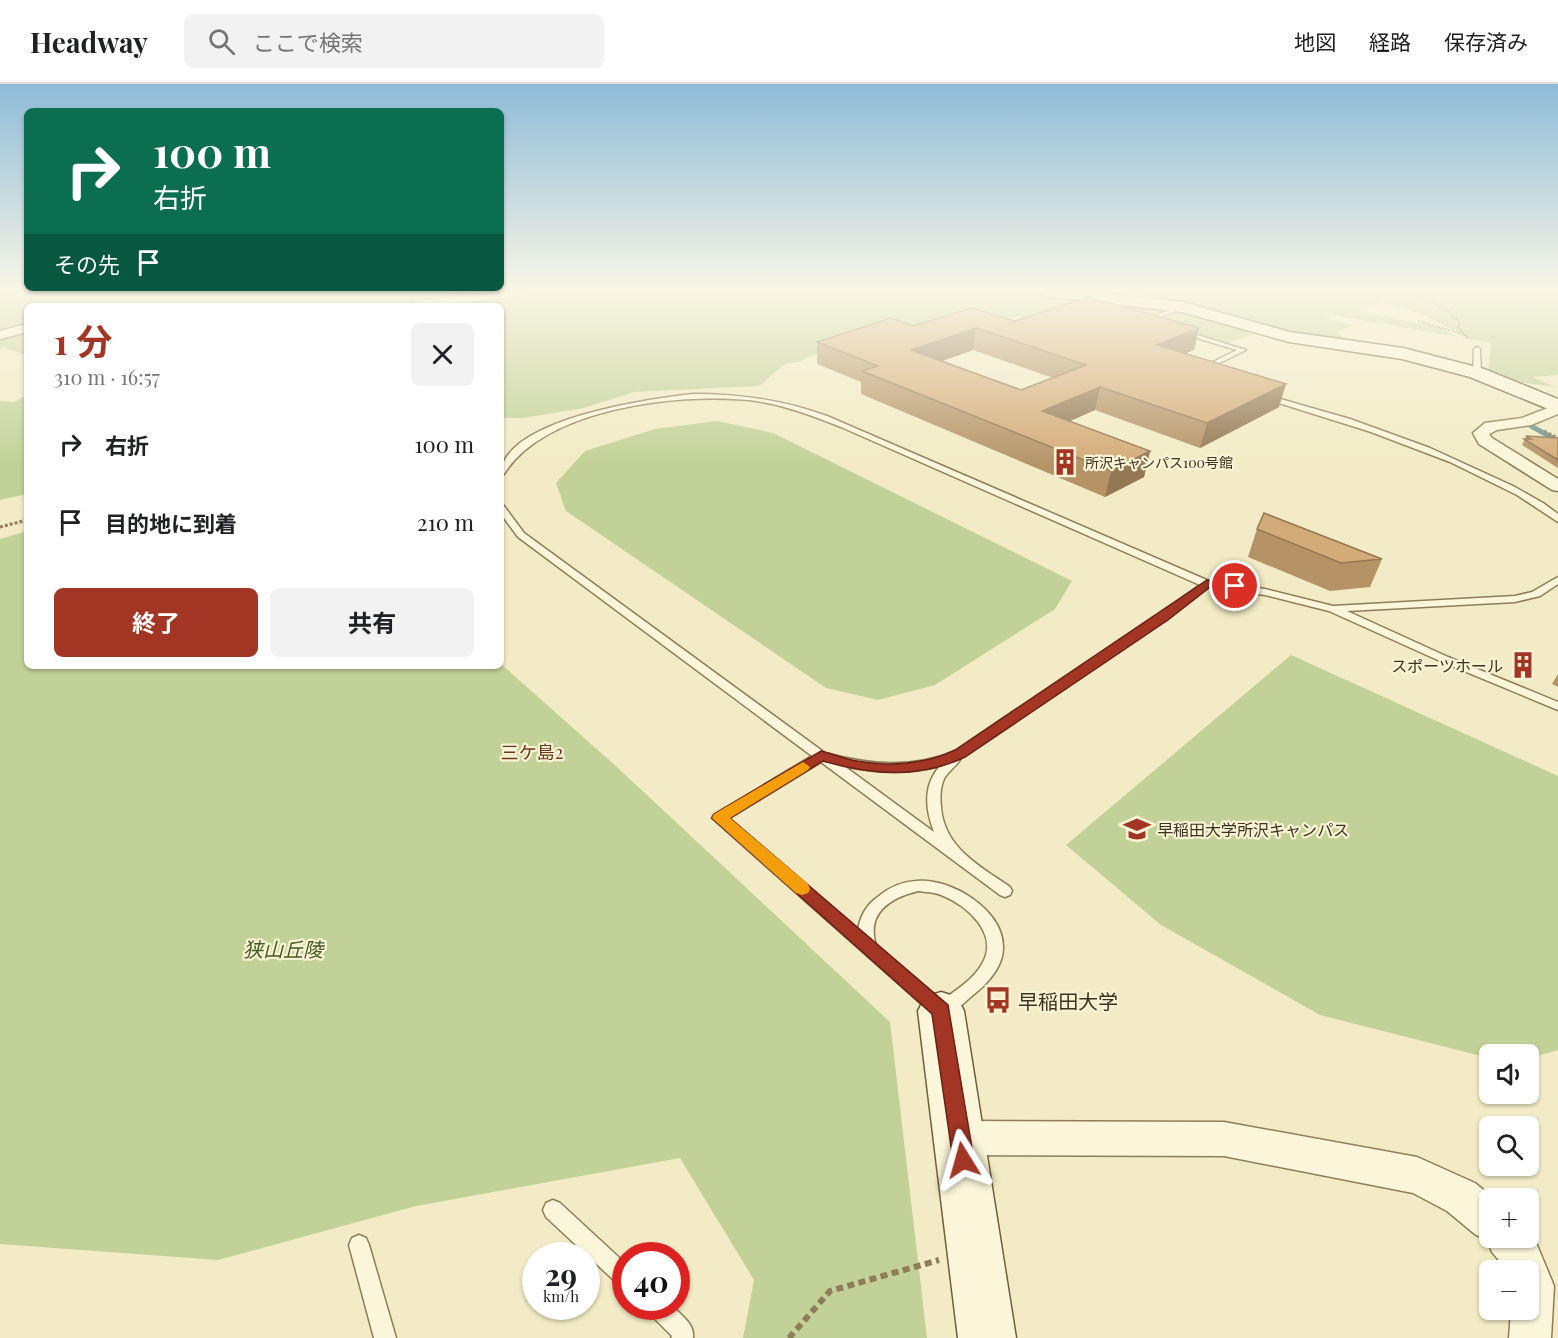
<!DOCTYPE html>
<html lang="ja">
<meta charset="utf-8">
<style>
:root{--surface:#fff;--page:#f2f2f2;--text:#202124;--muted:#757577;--line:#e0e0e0;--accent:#a33524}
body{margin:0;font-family:"Playfair Display","Noto Sans JP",serif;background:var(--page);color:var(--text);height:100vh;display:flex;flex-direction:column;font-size:22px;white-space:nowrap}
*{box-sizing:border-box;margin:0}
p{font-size:20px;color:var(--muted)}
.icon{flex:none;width:33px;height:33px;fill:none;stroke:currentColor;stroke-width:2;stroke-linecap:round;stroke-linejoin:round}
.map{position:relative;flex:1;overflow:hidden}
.sheet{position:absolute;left:24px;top:219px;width:480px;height:366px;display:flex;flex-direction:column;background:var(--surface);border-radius:9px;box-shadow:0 2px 4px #0004}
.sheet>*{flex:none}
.top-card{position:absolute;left:24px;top:24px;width:480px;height:183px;border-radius:9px;box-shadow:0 2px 4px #0004;background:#0b6e4f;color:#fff;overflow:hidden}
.tools{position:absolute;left:1479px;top:960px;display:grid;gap:12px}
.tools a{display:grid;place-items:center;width:60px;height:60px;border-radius:9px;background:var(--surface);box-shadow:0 2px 4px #0004;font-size:30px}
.speed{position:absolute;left:522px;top:1158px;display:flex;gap:12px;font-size:30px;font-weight:700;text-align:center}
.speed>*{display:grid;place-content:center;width:78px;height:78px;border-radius:50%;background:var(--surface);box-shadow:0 2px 4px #0004;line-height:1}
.speed small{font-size:15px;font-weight:400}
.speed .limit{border:9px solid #d22;background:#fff;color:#111}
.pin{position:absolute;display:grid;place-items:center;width:51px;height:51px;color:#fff;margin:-26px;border:3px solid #fff;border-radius:50%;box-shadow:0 2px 6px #0007}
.me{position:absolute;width:66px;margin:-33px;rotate:352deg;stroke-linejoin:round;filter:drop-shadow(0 0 4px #0008)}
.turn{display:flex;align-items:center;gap:21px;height:126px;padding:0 30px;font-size:27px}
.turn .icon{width:78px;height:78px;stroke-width:2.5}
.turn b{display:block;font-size:42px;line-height:51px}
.then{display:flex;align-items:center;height:57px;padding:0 30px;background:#0003;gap:12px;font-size:22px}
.round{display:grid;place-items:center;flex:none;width:63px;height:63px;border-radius:9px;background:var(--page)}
.headline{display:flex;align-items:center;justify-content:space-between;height:102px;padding:0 30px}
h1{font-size:36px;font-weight:700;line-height:45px;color:var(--accent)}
.button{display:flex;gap:12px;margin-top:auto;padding:12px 30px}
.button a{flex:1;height:69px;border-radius:9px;background:var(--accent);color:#fff;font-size:24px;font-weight:700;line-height:69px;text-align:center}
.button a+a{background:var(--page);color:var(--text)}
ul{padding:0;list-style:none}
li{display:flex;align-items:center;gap:18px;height:78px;padding:0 30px}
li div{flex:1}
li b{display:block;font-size:22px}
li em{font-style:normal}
header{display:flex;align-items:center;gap:36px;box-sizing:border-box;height:84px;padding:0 30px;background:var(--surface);border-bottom:2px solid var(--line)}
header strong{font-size:28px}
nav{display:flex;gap:33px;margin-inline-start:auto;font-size:21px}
.search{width:420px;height:54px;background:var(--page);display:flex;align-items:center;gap:15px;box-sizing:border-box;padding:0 21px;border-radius:9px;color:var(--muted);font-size:22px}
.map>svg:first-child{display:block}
</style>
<header>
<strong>Headway</strong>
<div class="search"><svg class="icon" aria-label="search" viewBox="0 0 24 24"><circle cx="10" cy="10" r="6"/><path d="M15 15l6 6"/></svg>ここで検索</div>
<nav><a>地図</a><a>経路</a><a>保存済み</a></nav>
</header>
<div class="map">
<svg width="1558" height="1254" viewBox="0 0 1558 1254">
<rect width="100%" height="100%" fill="#f2ebc5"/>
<path fill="#c2d197" d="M0,207H1538L1558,210V291L1532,293L1555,303L1510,297L1488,289L1491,259L1465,254L1458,248L1426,232L1381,218L1376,221L1360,224L1361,227L1439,244L1459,253L1331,231L1326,234L1353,241L1337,248L1341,252L1372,260L1261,248L1227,259L1139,234L1049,242L1018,232L998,235L971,224L929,238L832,263L798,278L786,279L759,302L634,308L584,324L522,334H501V222H27V271L4,264L0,265Z
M27,311V410L0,416V317L14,318Z
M717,337L773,349L1072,497L1055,525L935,601L878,616L826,604L566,427L556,399L585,367L655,345Z
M27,447V582H501V580L618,684L890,938L927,1254H743L754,1196L680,1074L416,1122L218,1176L0,1160V455Z
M1291,571L1558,692V966L1529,974L1528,970H1490L1489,974L1320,931L1161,841L1066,761Z"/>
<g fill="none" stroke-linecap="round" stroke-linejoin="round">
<path stroke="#6c9490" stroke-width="5" d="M1531,342L1558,357"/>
<defs>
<path id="lane" d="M1181,222L1186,223L1147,238L1142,237Z
M1180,247H1184L1246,266L1205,286H1201V284L1237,266L1180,249Z
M1477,263L1480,265L1481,289L1477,291L1473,289L1474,265Z
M694,310C741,310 783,316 827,332L1209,497L1265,505L1333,522L1515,512L1532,508L1558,493V500L1540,512L1515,518L1347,527L1448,573L1558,618V626L1440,577L1329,527L1265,511L1209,503L1167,535L961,674C957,682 948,687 944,695C940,704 940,714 941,723C944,764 980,782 1010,803L1012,807L1010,811L1005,813L1000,811L821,678L728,735L858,846C860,832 867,820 879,812C890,803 901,798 916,797C949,793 1003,825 1003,862C1004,882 987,900 973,911C963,919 948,937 935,932L712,734L714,731L812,672L518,453L501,430V421L504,422L524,449L825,669C870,681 912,685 956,667L1159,531L1200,501L841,343C811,331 781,320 749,316C677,309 546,324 504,390L501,391C501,335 653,314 694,310ZM844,682C876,689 907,691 940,682C923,701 925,725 934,748ZM918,807C925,808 934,808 941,811C967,821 1000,850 982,880C973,896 955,907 941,917L876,861C866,829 890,814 918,807Z
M1263,310L1350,335L1430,364L1513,402L1543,419L1558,430V438L1517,411L1450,378L1371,348L1263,314Z
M553,1116L560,1119L626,1180V1204L619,1201L546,1133L543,1126L546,1119Z
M359,1151L366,1154L369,1161L396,1254H374L349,1161L352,1154Z
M646,1222H672C681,1231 695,1240 693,1254H671L672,1252L649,1229Z"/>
<path id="street" d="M499,207H531L525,211L440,222H407L413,218Z
M27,240V248L0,255V247Z
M1558,320V330L1531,341L1497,346L1489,350L1492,354L1558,395V407L1552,406L1479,360L1473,349L1485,339L1522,334Z
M960,1037L1224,1038L1417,1073L1475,1099L1493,1114H1490V1154H1528V1150L1537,1161L1554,1202L1551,1254H1509L1511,1226H1528V1186H1507L1492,1168L1487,1155L1476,1151L1447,1127L1413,1109L1224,1072L960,1071L947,1066L942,1054L947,1042Z"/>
<path id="secondary" d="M1037,207H1086L1183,218L1290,248L1403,264L1484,285L1558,315V329L1470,293L1402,275L1289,258L1182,228L1045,212Z
M941,908L957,913L964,927L1016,1254H958L918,927L925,913Z"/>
</defs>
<use href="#lane" stroke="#8f7d59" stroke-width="3"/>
<use href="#street" stroke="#8f7d59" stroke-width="3"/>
<use href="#secondary" stroke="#715e3c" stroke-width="3"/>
<path stroke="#8f7d59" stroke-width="2" stroke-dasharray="2 1.5" stroke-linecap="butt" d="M1407,207L1450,228L1460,239L1458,243L1469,255
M1418,237L1463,250"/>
<path stroke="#8f7d59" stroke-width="3" stroke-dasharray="3 2" stroke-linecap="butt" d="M1544,347L1558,354
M0,443L27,436"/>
<path stroke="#8f7d59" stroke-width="6" stroke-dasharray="7 4.5" stroke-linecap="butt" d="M789,1254L830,1207L939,1176"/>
<use href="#lane" fill="#fbf6d9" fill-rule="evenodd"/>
<use href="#street" fill="#fbf6d9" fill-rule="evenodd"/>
<use href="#secondary" fill="#fbf6d9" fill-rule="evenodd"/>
</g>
<path fill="#b59367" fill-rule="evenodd" d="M1015,237L1199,244L1194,266L1185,269L1279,323L1200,364L1095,326L1070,337L1150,367L1144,393L1105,413L861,310V298L817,280V258L913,242ZM973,266L1053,294L1021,306L941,277Z
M1526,352L1558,354V384L1522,361Z
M1257,445L1382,475L1370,503L1330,507L1248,473Z
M1558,590V603L1552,600Z"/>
<path fill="#947854" d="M976,244L973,266L909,289L911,266Z
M1199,244L1194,266L1152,283L1157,261Z
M1286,300L1279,323L1200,364L1207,339Z
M1100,303L1095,326L1038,351L1042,327Z
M1150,367L1144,393L1105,413L1111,387Z"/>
<path fill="#d3ab78" stroke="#947854" stroke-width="1.5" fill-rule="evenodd" d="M1089,213L1199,244L1157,261L1286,300L1207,339L1100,303L1042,327L1150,367L1111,387L862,287L878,282L817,258L891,234L913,242L972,224L1015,237ZM976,244L1086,281L1021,306L911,266Z
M1526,352L1558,354V376L1524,355H1531Z
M1264,429L1382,475L1341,479L1257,445Z"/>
<linearGradient id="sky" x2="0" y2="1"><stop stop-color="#8ebbd8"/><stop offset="0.54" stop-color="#f9f6e5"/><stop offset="1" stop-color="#f9f6e5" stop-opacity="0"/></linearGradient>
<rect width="1558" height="382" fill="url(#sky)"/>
<path fill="#a33524" stroke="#6a2217" stroke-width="1.5" d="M1207,496L1235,499L1240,502L1235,506L1210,503L1168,536L965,673C920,695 870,691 823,677L730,734L948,921L974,1076L971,1083L963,1086L956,1083L953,1076L932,930L712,734L714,730L821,667C833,670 845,675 857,677C888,683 927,680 955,666Z"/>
<path fill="#f59e0b" d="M803,678L810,683L808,686L730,734L808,800L810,805L808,809L802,811L796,809L712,734L714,730Z"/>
<defs>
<symbol id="building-bare" viewBox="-9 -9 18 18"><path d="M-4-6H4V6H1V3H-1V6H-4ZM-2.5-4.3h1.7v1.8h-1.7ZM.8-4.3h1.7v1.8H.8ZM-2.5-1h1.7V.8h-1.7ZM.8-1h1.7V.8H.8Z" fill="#a33524" stroke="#f8f3d5" stroke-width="2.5" paint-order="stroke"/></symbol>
<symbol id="university-bare" viewBox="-9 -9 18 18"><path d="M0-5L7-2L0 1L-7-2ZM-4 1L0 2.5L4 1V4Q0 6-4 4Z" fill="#a33524" stroke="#f8f3d5" stroke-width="2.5" paint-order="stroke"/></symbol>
<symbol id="bus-bare" viewBox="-9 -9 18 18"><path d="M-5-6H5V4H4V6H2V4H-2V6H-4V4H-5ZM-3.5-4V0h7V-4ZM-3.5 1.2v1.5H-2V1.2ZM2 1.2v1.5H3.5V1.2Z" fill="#a33524" stroke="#f8f3d5" stroke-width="2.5" paint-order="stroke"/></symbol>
</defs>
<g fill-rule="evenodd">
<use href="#building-bare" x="1046" y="359" width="38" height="38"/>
<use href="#building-bare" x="1504" y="562" width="38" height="38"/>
<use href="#university-bare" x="1118" y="726" width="38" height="38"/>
<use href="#bus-bare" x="979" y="897" width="38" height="38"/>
</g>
<g text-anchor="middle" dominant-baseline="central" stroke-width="4.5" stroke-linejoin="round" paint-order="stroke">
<g font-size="14" fill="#3e321e" stroke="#f8f3d5" text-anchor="start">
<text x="1085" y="378">所沢キャンパス100号館</text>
</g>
<g font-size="16" fill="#3e321e" stroke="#f8f3d5" text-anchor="end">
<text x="1503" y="581">スポーツホール</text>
<text x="1157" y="745" text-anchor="start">早稲田大学所沢キャンパス</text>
</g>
<g font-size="18" fill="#6e381a" stroke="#f8f3d5">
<text x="532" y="668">三ケ島2</text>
</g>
<g font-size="20" font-style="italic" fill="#455c23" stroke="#f8f3d5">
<text x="283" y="864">狭山丘陵</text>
</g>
<g font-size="20" fill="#3e321e" stroke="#f8f3d5" text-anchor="start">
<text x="1018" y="916">早稲田大学</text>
</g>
</g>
</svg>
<div class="tools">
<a><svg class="icon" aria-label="sound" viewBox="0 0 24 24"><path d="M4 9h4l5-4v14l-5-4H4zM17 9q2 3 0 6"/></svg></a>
<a><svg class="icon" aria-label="search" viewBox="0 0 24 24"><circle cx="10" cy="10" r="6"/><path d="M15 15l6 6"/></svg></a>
<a>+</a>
<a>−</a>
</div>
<div class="speed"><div>29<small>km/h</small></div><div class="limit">40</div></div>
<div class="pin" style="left:1235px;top:502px;background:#d93025"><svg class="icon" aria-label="arrive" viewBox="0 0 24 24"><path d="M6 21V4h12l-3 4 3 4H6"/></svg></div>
<svg class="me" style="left:963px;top:1076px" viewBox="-20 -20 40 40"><path d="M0-17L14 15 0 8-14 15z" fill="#a33524" stroke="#fff" stroke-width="4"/></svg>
<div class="top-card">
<div class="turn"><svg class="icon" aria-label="right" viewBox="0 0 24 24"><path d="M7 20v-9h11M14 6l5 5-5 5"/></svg><div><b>100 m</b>右折</div></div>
<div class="then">その先<svg class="icon" aria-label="arrive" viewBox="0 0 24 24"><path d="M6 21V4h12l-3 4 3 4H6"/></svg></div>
</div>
<section class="sheet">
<div class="headline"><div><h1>1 分</h1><p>310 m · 16:57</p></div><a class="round"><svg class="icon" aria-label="close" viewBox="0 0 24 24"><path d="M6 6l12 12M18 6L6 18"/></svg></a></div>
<ul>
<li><svg class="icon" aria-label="right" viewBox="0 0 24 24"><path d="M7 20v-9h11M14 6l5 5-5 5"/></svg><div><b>右折</b></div><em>100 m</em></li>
<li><svg class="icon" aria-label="arrive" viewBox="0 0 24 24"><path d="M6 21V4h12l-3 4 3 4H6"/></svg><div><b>目的地に到着</b></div><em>210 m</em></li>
</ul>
<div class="button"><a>終了</a><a>共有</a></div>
</section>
</div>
